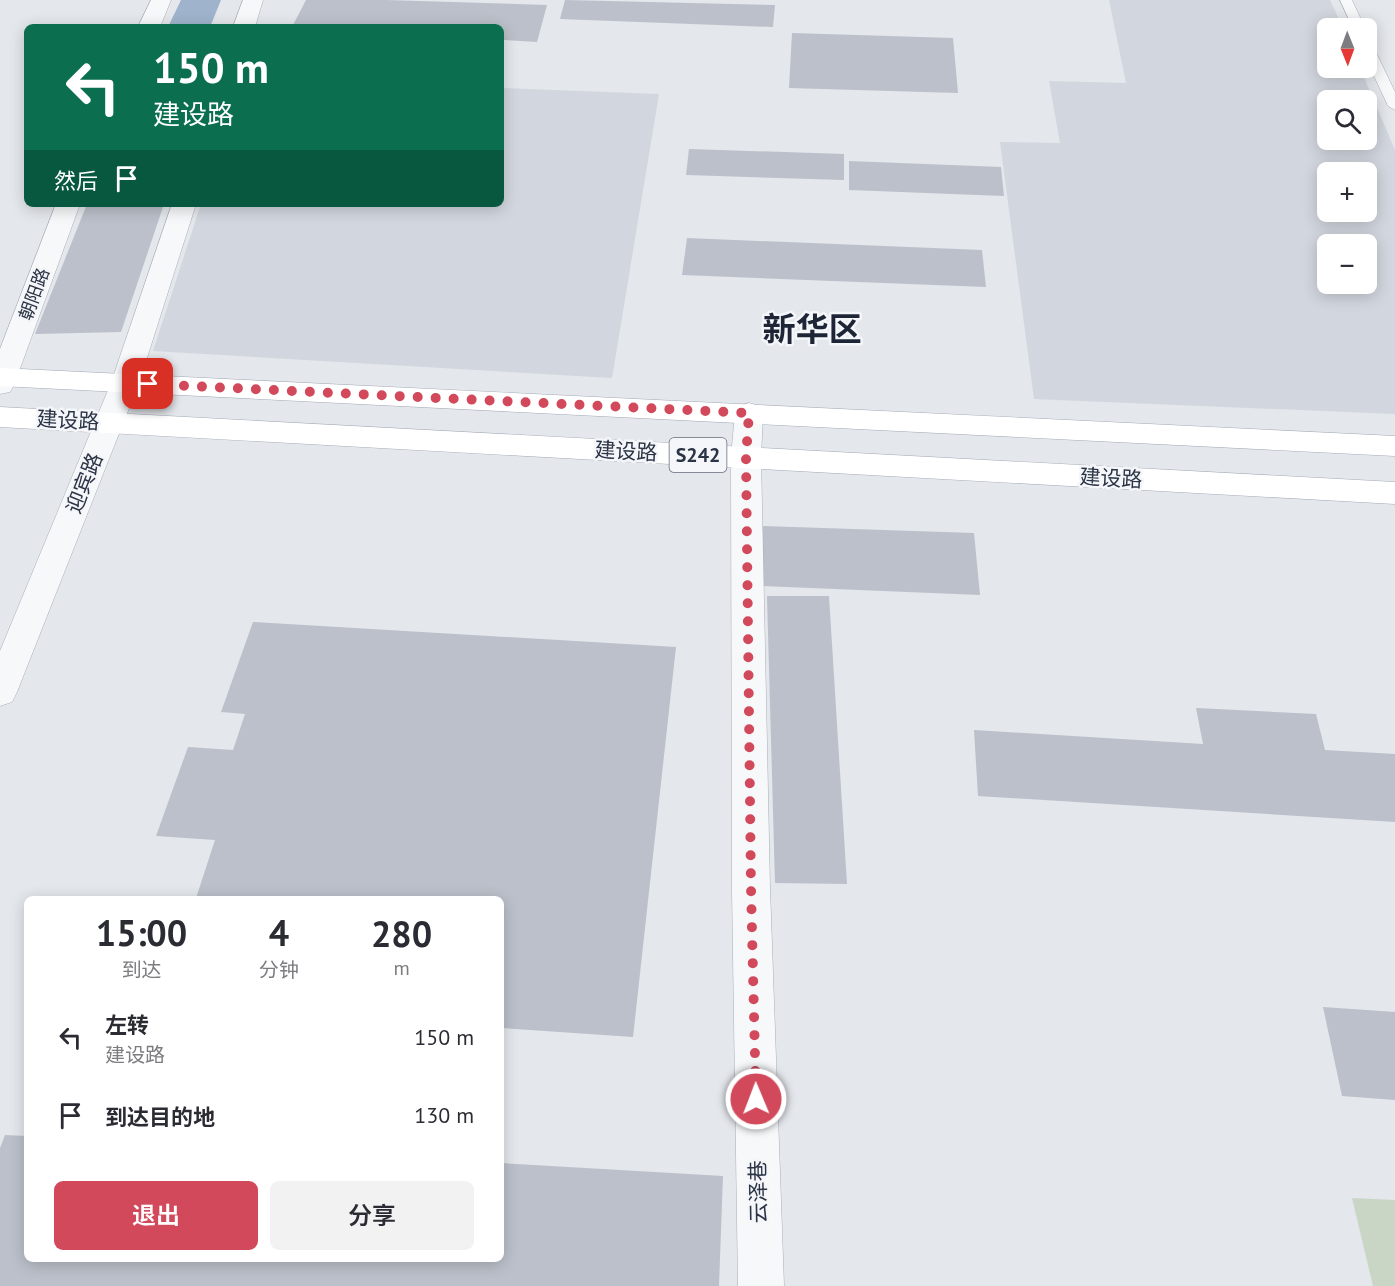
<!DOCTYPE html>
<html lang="zh">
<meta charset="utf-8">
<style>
:root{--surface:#fff;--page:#f2f2f3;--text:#2b2b33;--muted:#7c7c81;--accent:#d1495b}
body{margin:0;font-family:"PT Sans","Noto Sans SC",sans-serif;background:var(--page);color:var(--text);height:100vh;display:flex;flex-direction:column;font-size:22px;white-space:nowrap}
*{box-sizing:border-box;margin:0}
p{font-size:20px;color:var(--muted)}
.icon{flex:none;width:33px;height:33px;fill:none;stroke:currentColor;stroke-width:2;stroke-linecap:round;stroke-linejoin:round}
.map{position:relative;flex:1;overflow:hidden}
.sheet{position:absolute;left:24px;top:896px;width:480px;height:366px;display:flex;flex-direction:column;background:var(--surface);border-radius:9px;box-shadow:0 3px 15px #0003}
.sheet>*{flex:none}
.hud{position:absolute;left:24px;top:24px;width:480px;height:183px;border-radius:9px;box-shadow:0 3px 15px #0003;background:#0b6e4f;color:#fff;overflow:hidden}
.needle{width:39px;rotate:179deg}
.fabs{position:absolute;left:1317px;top:18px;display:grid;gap:12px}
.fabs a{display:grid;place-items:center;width:60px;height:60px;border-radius:9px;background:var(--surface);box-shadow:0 3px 15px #0003;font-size:30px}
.pin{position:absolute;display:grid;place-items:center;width:51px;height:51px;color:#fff;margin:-26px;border-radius:12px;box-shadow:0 3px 9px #0006}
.me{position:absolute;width:66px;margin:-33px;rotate:359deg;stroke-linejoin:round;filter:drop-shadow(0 0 4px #0008)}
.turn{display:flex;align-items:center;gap:21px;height:126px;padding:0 30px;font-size:27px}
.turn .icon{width:78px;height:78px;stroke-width:2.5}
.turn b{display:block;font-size:42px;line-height:51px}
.then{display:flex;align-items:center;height:57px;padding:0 30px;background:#0003;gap:12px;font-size:22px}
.eta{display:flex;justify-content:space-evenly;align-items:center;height:102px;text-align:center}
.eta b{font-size:36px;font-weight:600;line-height:42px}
.action{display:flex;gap:12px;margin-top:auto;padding:12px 30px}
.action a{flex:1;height:69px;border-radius:9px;background:var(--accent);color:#fff;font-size:24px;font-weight:600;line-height:69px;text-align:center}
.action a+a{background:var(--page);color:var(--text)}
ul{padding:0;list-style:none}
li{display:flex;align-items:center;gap:18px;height:78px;padding:0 30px}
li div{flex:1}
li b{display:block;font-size:22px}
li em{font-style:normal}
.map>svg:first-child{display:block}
</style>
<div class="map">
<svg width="1395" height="1286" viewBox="0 0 1395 1286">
<rect width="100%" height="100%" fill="#e4e7ec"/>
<path fill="#d2d6de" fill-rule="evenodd" d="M1109,0H1330L1343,28H1328V68H1360L1395,150V414L1034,399L1000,142L1060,143L1049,81L1126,83ZM1328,100H1366V140H1328ZM1328,172H1366V212H1328ZM1328,244H1366V284H1328Z
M501,88L659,94L612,378L153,351L201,204H501Z"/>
<path fill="#c9d6c5" d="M1352,1198L1395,1200V1286H1373Z"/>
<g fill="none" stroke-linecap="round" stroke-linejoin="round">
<path fill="#9fb4cc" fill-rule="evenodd" d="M181,0H221L210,27H168Z"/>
</g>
<path fill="#bbc0ca" d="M306,0H386L547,5L537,42L504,40L502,48L501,27H292Z
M565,0L775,5L773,27L560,19Z
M792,33L953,38L958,93L789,88Z
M689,149L844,154V180L686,175Z
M849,161L1001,167L1004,196L849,190Z
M87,204H164L121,332L35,334Z
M687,238L982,250L986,287L682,275Z
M763,526L974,533L980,595L761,586Z
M767,596H829L847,884L775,883Z
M253,622L676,647L633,1037L501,1028V898H196L215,840L156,836L188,747L233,750L245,714L221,712Z
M1196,708L1316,714L1325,750L1395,754V822L978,796L974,730L1203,744Z
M1323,1007L1395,1012V1100L1342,1096Z
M5,1135L27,1136V1258H501V1163L723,1176L719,1286H0V1148Z"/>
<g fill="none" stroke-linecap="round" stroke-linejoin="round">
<defs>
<path id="service" d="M1340,0H1352L1365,28H1353Z
M1366,40L1372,44L1395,92V110L1388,106L1366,59Z"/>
<path id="minor" d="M151,0H171L160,27H138Z
M243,0H263L255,27H233Z
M56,204H80L14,385L10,392L0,394V349Z
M172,204H196L139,383L17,692L12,702L0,706V651L111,383Z
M749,403L759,406L763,413L761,457L770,888L784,1286H738L732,888L731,457L735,413L739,406Z"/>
<path id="primary" d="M0,368L1395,436V456L0,386Z
M0,407L1395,482V504L0,427Z"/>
</defs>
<use href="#service" stroke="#a9aeb7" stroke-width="1"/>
<use href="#minor" stroke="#a9aeb7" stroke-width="1"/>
<use href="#primary" stroke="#a3abb8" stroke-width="1"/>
<use href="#service" fill="#f7f8fa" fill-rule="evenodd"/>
<use href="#minor" fill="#f7f8fa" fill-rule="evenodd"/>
<use href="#primary" fill="#fff" fill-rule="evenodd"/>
</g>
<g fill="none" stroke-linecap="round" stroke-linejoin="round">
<path stroke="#d1495b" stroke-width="10" stroke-dasharray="0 18" d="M148,384L749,413L746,457L751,888L756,1099"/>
</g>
<g text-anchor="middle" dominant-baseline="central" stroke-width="5" stroke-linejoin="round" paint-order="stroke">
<g font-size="18" fill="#2b3445" stroke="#f4f6f9">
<text transform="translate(34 294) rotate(-70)">朝阳路</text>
</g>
<rect fill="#f4f6f9" stroke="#676e7b" stroke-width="1.5" x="669.5" y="438" width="57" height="34" rx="4.5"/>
<g font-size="20" font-weight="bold" fill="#2b3445">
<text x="698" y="455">S242</text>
</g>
<g font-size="21" fill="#2b3445" stroke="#f4f6f9">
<text transform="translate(68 420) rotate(3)">建设路</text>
<text transform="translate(626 451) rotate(3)">建设路</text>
<text transform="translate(1111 478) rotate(3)">建设路</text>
<text transform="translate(84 483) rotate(-68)">迎宾路</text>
<text transform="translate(758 1192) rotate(-91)">云泽巷</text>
</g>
<g font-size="33" font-weight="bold" fill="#1d2536" stroke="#f4f6f9">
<text x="812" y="328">新华区</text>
</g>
</g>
</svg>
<div class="fabs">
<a><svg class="needle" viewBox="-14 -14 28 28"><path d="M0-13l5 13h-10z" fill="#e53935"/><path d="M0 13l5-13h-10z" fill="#7c7c81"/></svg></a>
<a><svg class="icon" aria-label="search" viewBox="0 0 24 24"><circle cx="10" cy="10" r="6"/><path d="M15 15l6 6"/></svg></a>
<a>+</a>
<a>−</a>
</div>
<div class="pin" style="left:148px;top:384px;background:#d93025"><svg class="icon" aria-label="arrive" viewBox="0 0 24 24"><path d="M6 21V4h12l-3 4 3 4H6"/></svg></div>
<svg class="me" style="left:756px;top:1099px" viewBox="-20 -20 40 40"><circle r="17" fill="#d1495b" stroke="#fff" stroke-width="3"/><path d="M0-11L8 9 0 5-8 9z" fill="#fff"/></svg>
<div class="hud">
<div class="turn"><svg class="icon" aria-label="left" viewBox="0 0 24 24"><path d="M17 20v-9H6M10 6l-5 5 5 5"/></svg><div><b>150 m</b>建设路</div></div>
<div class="then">然后<svg class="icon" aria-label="arrive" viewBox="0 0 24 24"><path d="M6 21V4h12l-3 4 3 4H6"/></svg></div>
</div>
<section class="sheet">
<div class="eta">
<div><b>15:00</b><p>到达</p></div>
<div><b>4</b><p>分钟</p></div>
<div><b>280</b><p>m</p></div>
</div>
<ul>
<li><svg class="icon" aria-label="left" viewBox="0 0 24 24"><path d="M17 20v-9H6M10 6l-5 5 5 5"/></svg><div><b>左转</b><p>建设路</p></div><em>150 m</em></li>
<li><svg class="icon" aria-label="arrive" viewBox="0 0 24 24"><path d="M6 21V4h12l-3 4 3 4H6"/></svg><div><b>到达目的地</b></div><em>130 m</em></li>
</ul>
<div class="action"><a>退出</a><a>分享</a></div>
</section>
</div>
